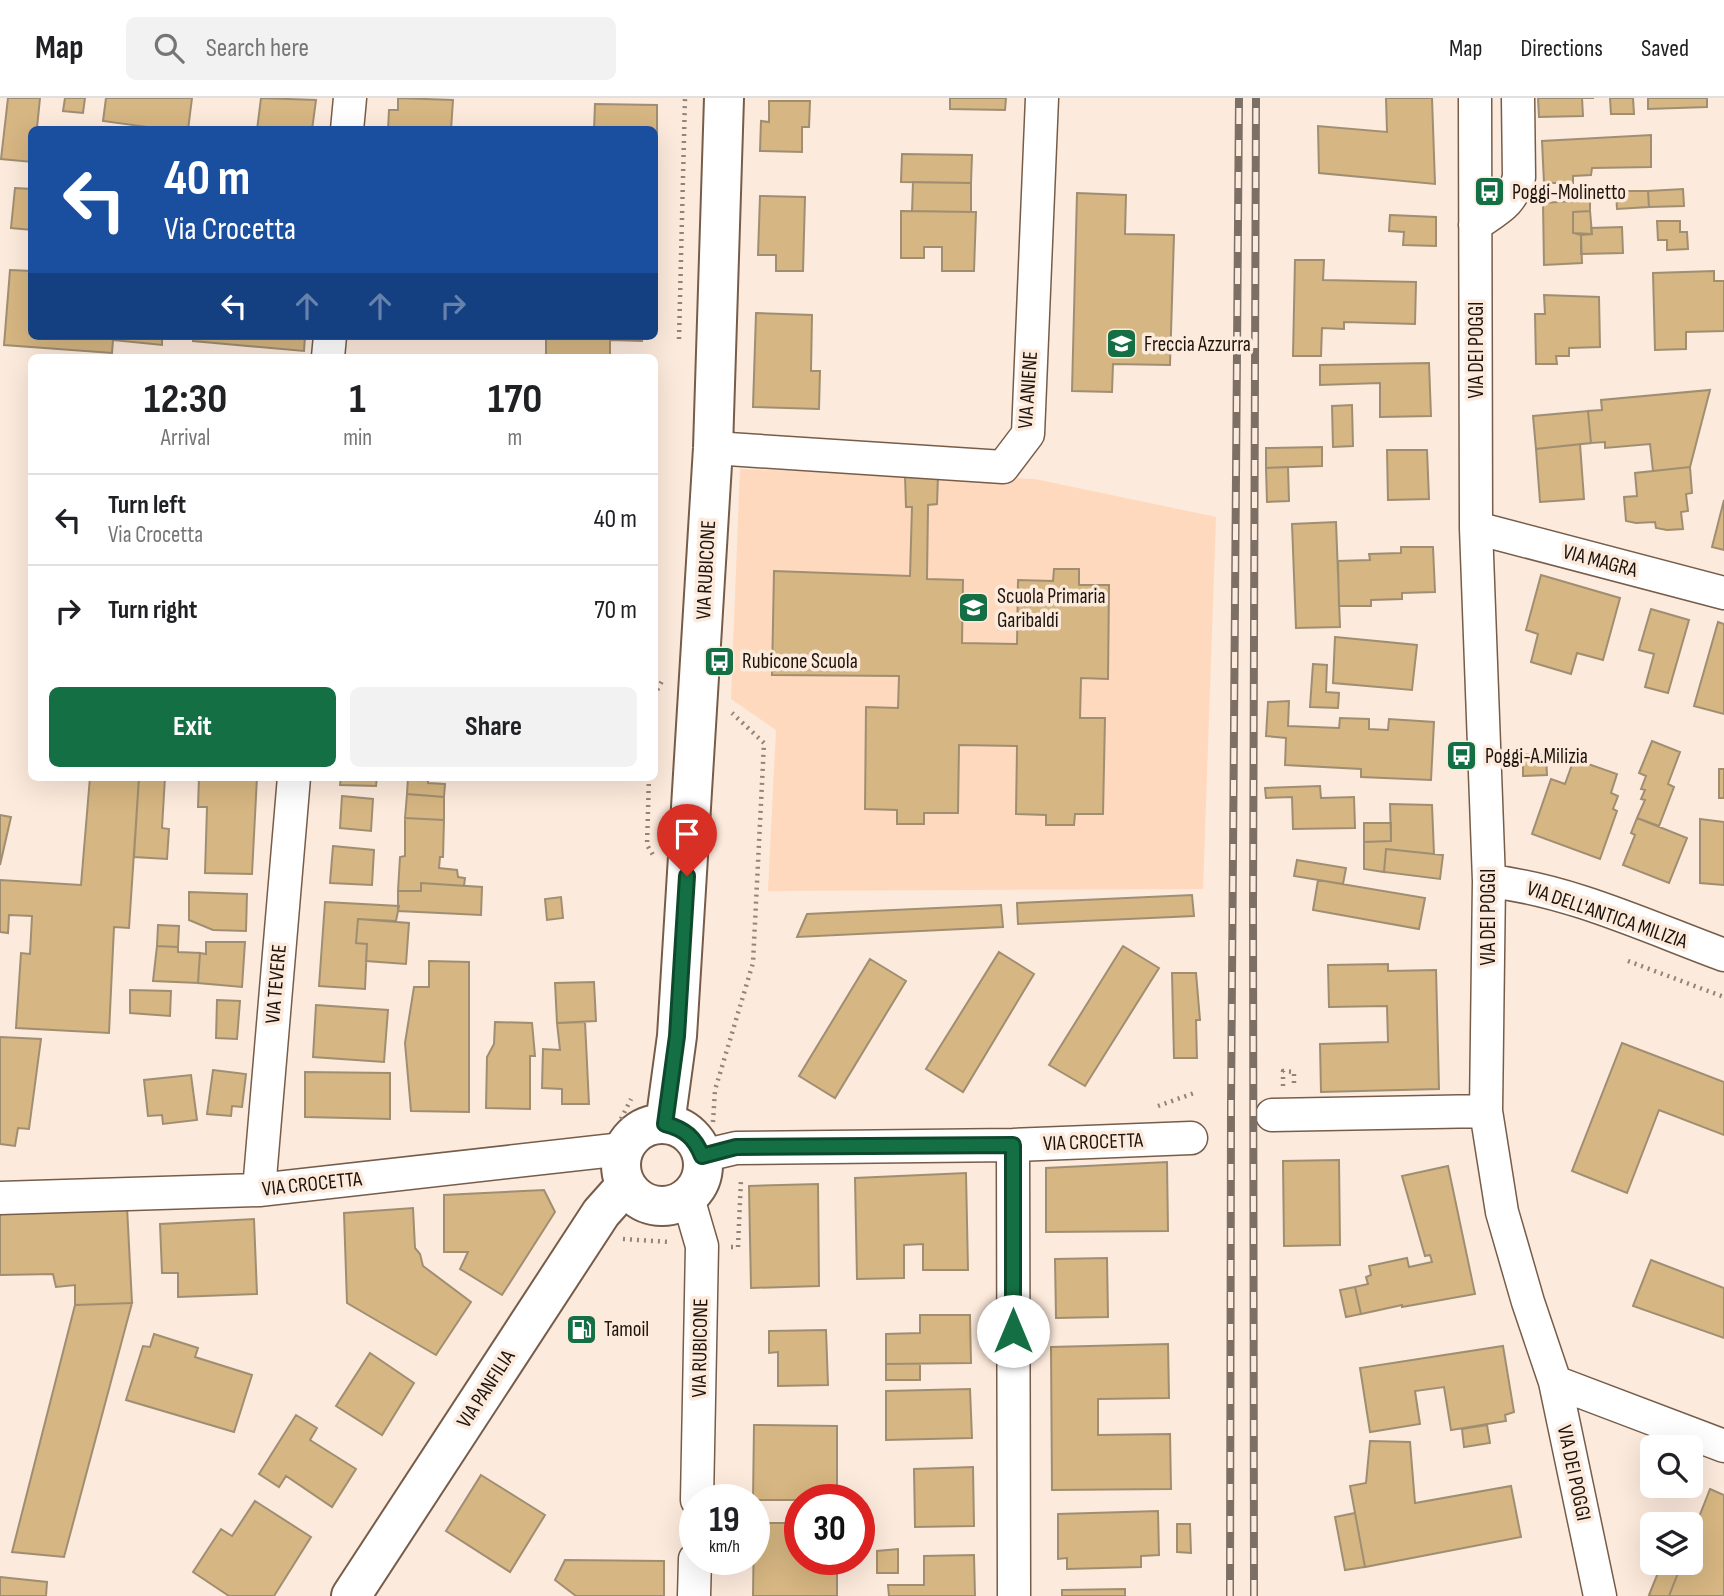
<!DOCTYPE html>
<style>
:root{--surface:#fff;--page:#f2f2f2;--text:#202124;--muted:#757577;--line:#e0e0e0;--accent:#147044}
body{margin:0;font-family:"Sofia Sans Condensed",sans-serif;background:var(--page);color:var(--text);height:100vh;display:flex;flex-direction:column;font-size:26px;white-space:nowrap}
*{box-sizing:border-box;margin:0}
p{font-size:23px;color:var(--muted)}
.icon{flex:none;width:38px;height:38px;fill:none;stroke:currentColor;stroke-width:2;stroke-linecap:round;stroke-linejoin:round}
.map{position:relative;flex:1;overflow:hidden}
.drawer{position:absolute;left:28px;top:256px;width:630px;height:427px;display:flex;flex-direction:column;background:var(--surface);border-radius:10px;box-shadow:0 7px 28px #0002}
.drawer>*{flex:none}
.banner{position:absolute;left:28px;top:28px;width:630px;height:214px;border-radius:10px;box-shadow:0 7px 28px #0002;background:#1a4fa0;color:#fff;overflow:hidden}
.fabs{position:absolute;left:1640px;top:1337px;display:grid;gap:14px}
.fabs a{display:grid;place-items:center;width:63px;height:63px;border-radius:10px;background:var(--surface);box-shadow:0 7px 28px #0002;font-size:35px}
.speed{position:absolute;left:679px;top:1386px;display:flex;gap:14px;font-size:35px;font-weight:700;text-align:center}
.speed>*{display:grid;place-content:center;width:91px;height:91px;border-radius:50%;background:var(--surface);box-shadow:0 7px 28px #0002;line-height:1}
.speed small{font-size:18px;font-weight:400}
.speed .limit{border:10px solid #d22;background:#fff;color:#111}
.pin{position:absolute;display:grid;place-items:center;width:60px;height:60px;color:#fff;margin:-72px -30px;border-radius:50% 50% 50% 0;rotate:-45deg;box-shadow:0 0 7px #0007}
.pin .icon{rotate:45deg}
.me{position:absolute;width:77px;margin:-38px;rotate:0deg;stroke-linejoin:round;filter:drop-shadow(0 0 5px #0008)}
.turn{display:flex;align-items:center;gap:24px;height:147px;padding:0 21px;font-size:32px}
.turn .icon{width:91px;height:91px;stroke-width:2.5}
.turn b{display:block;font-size:49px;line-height:60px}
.lanes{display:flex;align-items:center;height:66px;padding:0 21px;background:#0003;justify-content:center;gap:35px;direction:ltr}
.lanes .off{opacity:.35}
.eta{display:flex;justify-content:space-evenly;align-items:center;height:119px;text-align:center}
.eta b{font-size:42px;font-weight:700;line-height:49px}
.primary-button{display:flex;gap:14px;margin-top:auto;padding:14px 21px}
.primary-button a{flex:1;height:80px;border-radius:10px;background:var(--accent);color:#fff;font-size:28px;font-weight:700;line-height:80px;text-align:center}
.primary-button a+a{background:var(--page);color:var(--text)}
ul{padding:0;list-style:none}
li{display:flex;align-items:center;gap:21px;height:91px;padding:0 21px;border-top:2px solid var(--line)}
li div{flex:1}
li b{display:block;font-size:26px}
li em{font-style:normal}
header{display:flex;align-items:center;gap:42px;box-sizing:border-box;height:98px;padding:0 35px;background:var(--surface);border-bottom:2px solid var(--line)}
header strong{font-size:33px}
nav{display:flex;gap:38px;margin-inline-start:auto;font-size:24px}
.search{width:490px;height:63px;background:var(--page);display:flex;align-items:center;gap:18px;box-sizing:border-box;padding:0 24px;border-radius:10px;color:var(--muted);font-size:26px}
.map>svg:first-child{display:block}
</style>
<header>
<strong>Map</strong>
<div class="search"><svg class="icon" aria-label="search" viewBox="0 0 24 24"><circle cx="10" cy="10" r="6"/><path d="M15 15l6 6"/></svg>Search here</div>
<nav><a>Map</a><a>Directions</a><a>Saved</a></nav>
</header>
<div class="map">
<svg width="1724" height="1498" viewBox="0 0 1724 1498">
<rect width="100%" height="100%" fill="#fceadc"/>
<path fill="#fed9bd" d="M740,371L1035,381L1216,419L1203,791L768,793L776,632L731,601Z"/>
<path fill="#d6b682" stroke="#a08e72" stroke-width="2" d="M8,0H40L37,30L50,32H32V64L1,61Z
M65,0H85L83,15L63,13Z
M106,0H192L188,32H169L103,23Z
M261,0L316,2L312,32H257Z
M398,0L453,2L451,32H388L389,12H398Z
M950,0H1006L1005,12L950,11Z
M1386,0H1432L1435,86L1319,75L1318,28L1387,34Z
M1538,0H1594H1582L1583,18L1539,19Z
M1610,0H1633L1634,16H1611Z
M1648,0H1707V9L1648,11Z
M769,3H810L809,29H802V54L760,53L761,23L769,24Z
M595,6L657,7V56H654V32H594Z
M1651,37V69L1592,70L1591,77L1573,78V85H1544L1542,43Z
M902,56L972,57L971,85L901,84Z
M913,84L971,85V114L912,113Z
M15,90L32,91V132L11,130Z
M1683,91L1684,108L1649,109L1648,93Z
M1616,93H1648L1649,109L1617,111Z
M1077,95L1126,97L1125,136L1174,137L1170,267L1113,266L1112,294L1072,293Z
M760,98L805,99L803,173H776V157H758Z
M1590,102V113L1573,114V135L1581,137L1582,165L1544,167L1543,105Z
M901,113L976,114L974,173H942V149H924V160H901Z
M1590,113L1592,136L1573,135V114Z
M1390,117L1436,119V148L1403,147L1404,134L1389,133Z
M1657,123H1680V134H1687L1688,151L1667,152V142H1658Z
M1622,129L1623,155L1581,156V137L1592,136L1591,130Z
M1295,162H1324L1323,182L1416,184L1415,226L1344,224V231L1322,230L1321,258H1293Z
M10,172L32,173V238H162V247L113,242L112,255L4,247Z
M1714,173V183H1724V233L1686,234V251L1655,252L1653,175Z
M1544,197L1599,199L1600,249L1569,250V258H1556L1557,266H1536L1535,216H1545Z
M756,215L812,217L811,273H820L819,311L753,309Z
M193,238H305L304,253L193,243Z
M546,238H643L642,243L610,242V259H546Z
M1429,265L1431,318L1380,319V285L1320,287V267Z
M1710,292L1690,369L1653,373L1650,346L1605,350V344L1591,345L1588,313L1602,312L1601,302Z
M1352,307L1353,348L1333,349L1332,308Z
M1588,313L1591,345L1536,351L1533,318Z
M1580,346L1584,401L1540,404L1536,351Z
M1322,349V368L1266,370V350Z
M1387,352H1427L1429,401L1388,402Z
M1288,369L1289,403L1267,404L1266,370Z
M1690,369L1692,395L1686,396L1688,413L1681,414L1683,431L1667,432L1656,430L1655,424L1636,425L1626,423L1624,399L1637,398L1635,375Z
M905,378H938L937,406L928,407L927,481L963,482L962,545L1017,546L1018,482L1053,483L1054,471H1079V487H1109L1108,581L1081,580L1080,620H1105L1103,716H1075L1074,727H1046V717L1016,716L1017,648L959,647L958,715H924V726H897V712L865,711L866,609L898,610L899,578L772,577L774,473L910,478L912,409H906Z
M1724,402V452L1712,449Z
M1336,424L1340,529L1296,530L1292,426Z
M1401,449H1433L1435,494L1402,495V501L1371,502V508H1339L1338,463L1370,462L1369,456L1401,455Z
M1541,477L1620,500L1603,562L1577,555L1571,576L1531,564L1538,536L1526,532Z
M1651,511L1689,522L1668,595L1645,589L1654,556L1639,552Z
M1718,524L1724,526V616L1694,608Z
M1335,539L1417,547L1412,592L1333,585Z
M1313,566L1327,567L1326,594L1339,595L1338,610L1310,609Z
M1289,603L1288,628L1339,630L1340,620L1369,621V631L1388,632L1389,621L1434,624L1431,682L1361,679V671L1285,667L1286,640L1266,638L1268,604Z
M1652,643L1680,654L1668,686L1674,689L1659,728L1637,720L1645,702L1641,701L1645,692L1641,691L1646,678L1639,675Z
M1523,656L1546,657L1547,677L1523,678Z
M1574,661L1617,676L1611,695L1618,698L1613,711L1617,713L1600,761L1532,736L1551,681L1565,686Z
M1719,671H1724V700H1719Z
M90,679H139L129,830L114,829L109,935L16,930L21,855L30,856L32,818L9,817L8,835L0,834V782L81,787Z
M139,679H165L162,730L169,731L167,761L134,759Z
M199,679H257L252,776L205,775L207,709H198Z
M341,679H377L376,688L340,687Z
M408,679H428V685L445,686L444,699L407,696Z
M1320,688L1321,700L1354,699L1355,730L1293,731L1292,699L1266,700L1265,690Z
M407,696L444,699V722L405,720Z
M342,698L373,701L371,733L340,730Z
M1390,706L1432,707L1434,756L1386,751L1384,774L1364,771V744L1391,743Z
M0,717L11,719L0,767Z
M405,720L444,722L443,759H440L439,770L457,772L458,779L465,780L464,788L421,785V793H398L400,759L405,758Z
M1637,720L1687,740L1669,785L1623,767L1635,737L1631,735Z
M1700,721L1724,724V787L1700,785Z
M1364,725H1391V743L1364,744Z
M333,748L374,752L372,787L330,785Z
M1386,751L1443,757L1440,781L1384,774Z
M1297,762L1346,770L1343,786L1294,778Z
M1318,782L1425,800L1419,831L1313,812Z
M421,785L482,789L481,817L398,813V793H421Z
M189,794L247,796L246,833L213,832L189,822Z
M1192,797L1194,818L1018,826L1017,805Z
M561,799L563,820L547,822L545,801Z
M325,804L399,808L396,823L358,821L356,845L367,846L365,891L319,888Z
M1001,807L1003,829L797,839L807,816Z
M358,821L409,825L406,866L366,863L367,846L356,845Z
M158,827L179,828L178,849L157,848Z
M206,844H245L242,889L198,885L200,855L206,856Z
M157,848L178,849V854L200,855L198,885L153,883Z
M1123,848L1159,870L1085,988L1049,967Z
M999,854L1034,876L963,994L926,971Z
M870,861L906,883L835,1000L799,978Z
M429,863L469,864V1014L411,1013L405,945L414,889H429Z
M1388,866V873L1436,872L1439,991L1321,994L1320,946L1388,944L1387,908L1329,909L1328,867Z
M1172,875H1196L1200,922H1196L1197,960H1174Z
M594,884L596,923L557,925L555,885Z
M130,892L171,893L170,918L130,915Z
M217,902L240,903L237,941L216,940Z
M316,907L388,912L384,964L313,959Z
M495,924L532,925L535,958H530V1011L486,1010L487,959L494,946Z
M585,924L589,1006H562V991L542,990L543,951L560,952L557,925Z
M0,939L41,941L29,1031L18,1030L15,1048L0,1046Z
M1622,945L1724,984V1037L1659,1012L1627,1095L1572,1073Z
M213,972L246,976L242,1009L232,1008L231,1018L207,1016Z
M305,974L390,975V1021L305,1019Z
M191,977L197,1022L163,1026L162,1017L148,1018L144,982Z
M1339,1062L1340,1147L1284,1148L1283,1063Z
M1167,1064L1168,1133L1046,1134V1070Z
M1448,1068L1475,1196L1402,1209V1207L1361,1216L1355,1189L1368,1186L1366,1179L1371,1177L1369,1168L1407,1160L1409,1169L1432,1164L1430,1157L1425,1158L1402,1078Z
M966,1075L968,1172H923V1146L904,1147V1180L857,1181L855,1080Z
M818,1086L819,1188L751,1190L749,1088Z
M544,1092L555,1114L502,1197L460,1171L468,1154H444V1097Z
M127,1109L132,1205L75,1207V1187L56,1189L53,1176L0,1177V1114Z
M413,1110L415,1150L420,1156L423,1168L471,1204L436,1257L347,1205L344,1115Z
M254,1121L257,1196L178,1199V1175H162L160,1126Z
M1107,1160L1108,1219L1056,1220L1055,1161Z
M1651,1162L1724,1190V1240L1633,1208Z
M1355,1189L1361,1216L1346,1219L1340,1192Z
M132,1205L64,1459L12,1454L75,1207Z
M920,1217H970L971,1265L886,1266V1236L920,1235Z
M826,1232L828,1287L778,1288V1254L769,1255V1233Z
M154,1236L198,1250L195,1259L252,1277L234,1334L126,1302L143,1248L150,1249Z
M1168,1246L1169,1300L1098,1301V1337L1170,1336L1171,1391L1052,1392L1051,1249Z
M1503,1248L1514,1314L1505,1317L1506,1323L1451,1332L1444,1289L1415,1293L1420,1326L1370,1334L1360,1270Z
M370,1255L414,1285L382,1337L336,1308Z
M886,1266H920V1282H886Z
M970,1291L972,1340L886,1342V1293Z
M296,1317L317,1330L310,1342L356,1371L332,1409L286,1378L279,1389L259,1376Z
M754,1327L837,1328V1402H753Z
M1487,1327L1490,1345L1464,1349L1462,1331Z
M1370,1343L1410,1344L1415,1405L1511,1388L1521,1439L1365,1469L1350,1388L1366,1385Z
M973,1369L974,1428L915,1429L914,1371Z
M481,1377L545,1417L510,1474L446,1433Z
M1710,1391L1724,1397V1498H1669L1682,1465H1690V1442Z
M255,1403L311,1439L274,1498H229L193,1474L221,1431L232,1438Z
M1158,1413L1159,1457L1141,1458V1469L1067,1471V1460L1058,1461V1416Z
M1355,1415L1365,1469L1345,1472L1335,1419Z
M754,1425H800V1461H837V1498H753Z
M1177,1426H1190L1191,1455L1177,1454Z
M898,1451V1475H877V1453Z
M974,1457L975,1498H889L888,1487H924V1458Z
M565,1462L664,1463V1498H576L555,1482Z
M1662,1465H1682L1669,1498H1652L1649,1497Z
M0,1479L47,1484L46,1498H0Z
M1125,1491V1498H1062V1492Z"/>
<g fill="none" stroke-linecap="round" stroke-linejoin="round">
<defs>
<path id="street" d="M1475,0L1476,430L1489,783L1486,1013L1502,1114L1528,1204L1555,1284L1600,1498
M347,32L350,0
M1475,127C1498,111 1512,106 1519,79L1518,0
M328,259L330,238
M713,350L1003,369L1028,336L1042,0
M1476,430L1724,495
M1489,783C1570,792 1648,829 1724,857
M1272,1017L1486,1013
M1013,1047L1014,1498
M702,1058L736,1050L1013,1047L1191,1040
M259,1092L294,679
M0,1100L259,1092L623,1051
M688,1100L702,1148L697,1402
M1555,1284L1724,1348
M694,1498L695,1461"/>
<path id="secondary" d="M621 1067a41 41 0 1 1 82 0a41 41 0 1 1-82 0Z
M665,1026L677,938L713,350L724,0
M351,1498L601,1115L625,1088"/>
</defs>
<use href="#street" stroke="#775d49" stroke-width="35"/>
<use href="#secondary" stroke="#775d49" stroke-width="42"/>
<path stroke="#928479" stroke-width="4.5" stroke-dasharray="2 5" stroke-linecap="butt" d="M679,241L685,0
M654,598L662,583
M649,679L647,747L653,757
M1628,863L1724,899
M1283,988V973L1294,974V986
M1158,1008L1197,994
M621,1021L631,1001
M713,1024L715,992L753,865L764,645L732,615
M623,1141L670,1144
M731,1149H738L741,1081"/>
<use href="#street" stroke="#fff" stroke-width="32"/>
<use href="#secondary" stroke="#fff" stroke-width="38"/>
<defs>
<path id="rail" d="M1230,1498L1231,1007L1239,0
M1254,1498L1253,806L1256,0"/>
</defs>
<use href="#rail" stroke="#7c6f65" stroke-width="8"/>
<use href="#rail" stroke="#fceadc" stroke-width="5" stroke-dasharray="16" stroke-linecap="butt"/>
</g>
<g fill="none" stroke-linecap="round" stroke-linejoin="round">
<defs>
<path id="route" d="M687,778L677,938L665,1026C685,1031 695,1040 702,1058L736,1049L1013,1047V1233"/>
</defs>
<use href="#route" stroke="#0d492c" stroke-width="18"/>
<use href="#route" stroke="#147044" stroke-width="12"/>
</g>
<defs>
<symbol id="bus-square" viewBox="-11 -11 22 22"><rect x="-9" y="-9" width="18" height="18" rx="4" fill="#147044" stroke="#fceadc"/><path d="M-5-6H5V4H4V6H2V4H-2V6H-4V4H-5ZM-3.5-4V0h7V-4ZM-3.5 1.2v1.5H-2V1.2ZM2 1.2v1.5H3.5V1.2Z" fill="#fff"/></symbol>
<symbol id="school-square" viewBox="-11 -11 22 22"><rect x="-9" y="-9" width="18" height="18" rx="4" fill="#147044" stroke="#fceadc"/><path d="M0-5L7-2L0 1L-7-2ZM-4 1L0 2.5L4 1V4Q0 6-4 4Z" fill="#fff"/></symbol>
<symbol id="fuel-square" viewBox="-11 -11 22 22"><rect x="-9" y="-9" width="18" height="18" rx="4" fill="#147044" stroke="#fceadc"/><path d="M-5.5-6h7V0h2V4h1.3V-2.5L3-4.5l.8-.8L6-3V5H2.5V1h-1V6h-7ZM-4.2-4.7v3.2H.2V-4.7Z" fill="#fff"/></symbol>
</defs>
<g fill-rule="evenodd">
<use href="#bus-square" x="1472" y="76" width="35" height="35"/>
<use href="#school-square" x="1104" y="228" width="35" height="35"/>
<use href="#school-square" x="956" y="492" width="35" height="35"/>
<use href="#bus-square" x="702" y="546" width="35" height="35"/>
<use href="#bus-square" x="1444" y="640" width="35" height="35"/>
<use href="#fuel-square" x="564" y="1214" width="35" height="35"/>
</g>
<g text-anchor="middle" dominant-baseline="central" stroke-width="7" stroke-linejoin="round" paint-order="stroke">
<g font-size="21" fill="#1e140c" stroke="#fceadc" text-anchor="start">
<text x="1512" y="94">Poggi-Molinetto</text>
<text x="1144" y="246">Freccia Azzurra</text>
<text x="997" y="498">Scuola Primaria<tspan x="997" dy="24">Garibaldi</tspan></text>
<text x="742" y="563">Rubicone Scuola</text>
<text x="1485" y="658">Poggi-A.Milizia</text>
<text x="604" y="1231">Tamoil</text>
</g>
<g font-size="21" fill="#1e140c" stroke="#fceadc">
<text transform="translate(1476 252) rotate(-90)">VIA DEI POGGI</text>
<text transform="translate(1028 292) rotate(-86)">VIA ANIENE</text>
<text transform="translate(1600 463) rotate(15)">VIA MAGRA</text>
<text transform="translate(706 472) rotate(-87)">VIA RUBICONE</text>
<text transform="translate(1607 817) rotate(19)">VIA DELL'ANTICA MILIZIA</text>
<text transform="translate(1488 819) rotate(-90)">VIA DEI POGGI</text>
<text transform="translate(276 886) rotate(-85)">VIA TEVERE</text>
<text transform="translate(1093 1044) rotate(-2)">VIA CROCETTA</text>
<text transform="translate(312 1086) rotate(-6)">VIA CROCETTA</text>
<text transform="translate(700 1250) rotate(-89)">VIA RUBICONE</text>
<text transform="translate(486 1291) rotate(-57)">VIA PANFILIA</text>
<text transform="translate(1574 1375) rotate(78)">VIA DEI POGGI</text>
</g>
</g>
</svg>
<div class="fabs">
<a><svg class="icon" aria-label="search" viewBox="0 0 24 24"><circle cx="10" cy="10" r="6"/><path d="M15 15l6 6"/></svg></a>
<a><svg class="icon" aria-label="layers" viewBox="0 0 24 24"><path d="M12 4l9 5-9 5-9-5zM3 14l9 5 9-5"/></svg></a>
</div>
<div class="speed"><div>19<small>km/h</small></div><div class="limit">30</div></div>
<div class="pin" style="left:687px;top:778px;background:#d93025"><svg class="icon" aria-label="arrive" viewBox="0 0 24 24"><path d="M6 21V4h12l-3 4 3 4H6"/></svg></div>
<svg class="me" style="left:1013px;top:1233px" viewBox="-20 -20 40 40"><circle r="19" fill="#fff"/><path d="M0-13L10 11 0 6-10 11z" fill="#147044"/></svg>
<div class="banner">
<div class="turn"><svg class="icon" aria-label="left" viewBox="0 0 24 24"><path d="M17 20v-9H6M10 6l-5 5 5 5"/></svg><div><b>40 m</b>Via Crocetta</div></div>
<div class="lanes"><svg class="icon" aria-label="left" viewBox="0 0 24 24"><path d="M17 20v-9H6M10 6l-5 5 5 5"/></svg><svg class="icon off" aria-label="ahead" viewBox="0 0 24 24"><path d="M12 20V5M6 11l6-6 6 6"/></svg><svg class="icon off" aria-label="ahead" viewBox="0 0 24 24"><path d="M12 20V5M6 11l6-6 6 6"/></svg><svg class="icon off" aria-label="right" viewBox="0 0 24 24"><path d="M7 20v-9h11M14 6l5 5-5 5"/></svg></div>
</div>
<section class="drawer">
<div class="eta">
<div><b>12:30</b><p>Arrival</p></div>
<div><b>1</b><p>min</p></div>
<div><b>170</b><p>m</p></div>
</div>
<ul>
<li><svg class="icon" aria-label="left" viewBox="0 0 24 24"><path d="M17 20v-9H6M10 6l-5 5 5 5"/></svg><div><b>Turn left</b><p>Via Crocetta</p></div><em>40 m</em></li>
<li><svg class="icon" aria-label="right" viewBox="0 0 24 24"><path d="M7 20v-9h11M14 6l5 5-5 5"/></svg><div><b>Turn right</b></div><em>70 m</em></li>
</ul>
<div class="primary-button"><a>Exit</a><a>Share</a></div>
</section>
</div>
